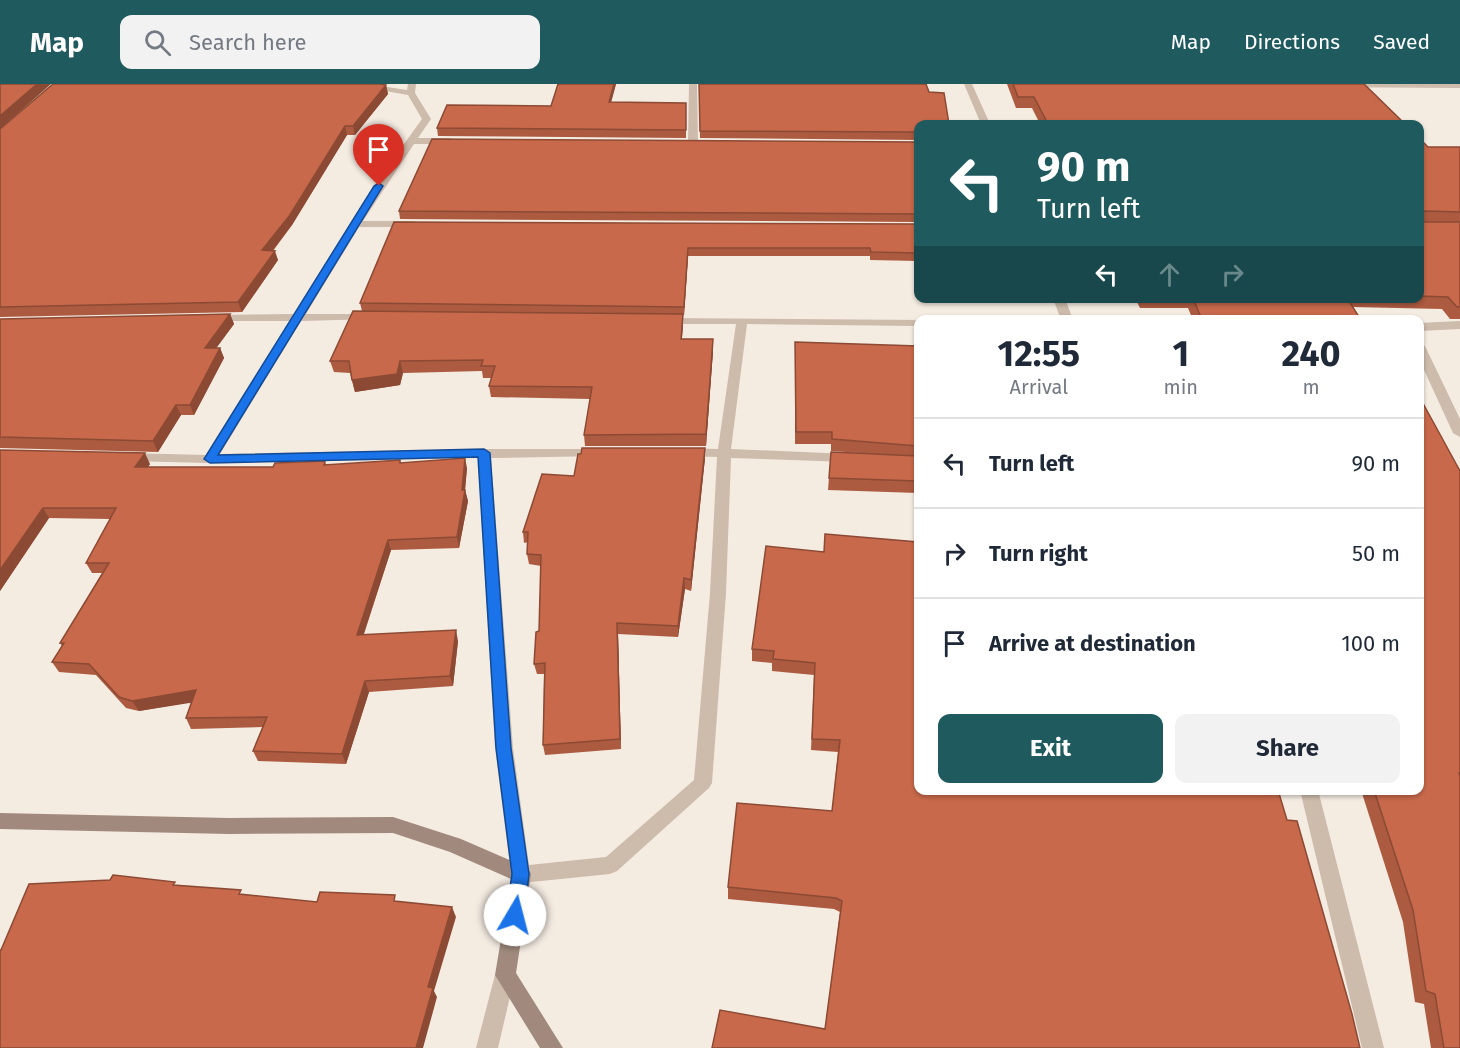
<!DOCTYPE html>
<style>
:root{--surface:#fff;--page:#f2f2f3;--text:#1f2937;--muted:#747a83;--line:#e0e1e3;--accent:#1f5a5e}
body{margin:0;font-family:"Fira Sans",sans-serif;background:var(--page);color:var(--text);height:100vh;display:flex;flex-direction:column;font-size:22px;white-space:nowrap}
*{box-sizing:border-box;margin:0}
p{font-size:20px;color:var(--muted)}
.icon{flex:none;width:33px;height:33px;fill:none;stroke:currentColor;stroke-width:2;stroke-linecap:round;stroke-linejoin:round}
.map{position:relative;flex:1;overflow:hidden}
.sheet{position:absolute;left:914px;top:231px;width:510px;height:480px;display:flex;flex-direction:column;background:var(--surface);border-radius:12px;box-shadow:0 2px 4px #0004}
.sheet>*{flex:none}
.guide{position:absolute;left:914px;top:36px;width:510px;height:183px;border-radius:12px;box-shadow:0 2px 4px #0004;background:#1f5a5e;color:#fff;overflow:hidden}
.pin{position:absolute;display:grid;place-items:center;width:51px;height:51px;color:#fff;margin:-62px -26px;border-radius:50% 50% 50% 0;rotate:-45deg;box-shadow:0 0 6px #0007}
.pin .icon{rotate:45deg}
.me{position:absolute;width:66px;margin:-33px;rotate:8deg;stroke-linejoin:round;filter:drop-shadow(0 0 4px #0008)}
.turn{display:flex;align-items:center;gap:21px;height:126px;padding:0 24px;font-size:27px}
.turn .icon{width:78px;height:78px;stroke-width:2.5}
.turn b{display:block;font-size:42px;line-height:51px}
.lanes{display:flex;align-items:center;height:57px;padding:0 24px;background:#0003;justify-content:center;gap:30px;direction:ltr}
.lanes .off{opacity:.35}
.eta{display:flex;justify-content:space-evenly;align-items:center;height:102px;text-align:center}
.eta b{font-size:36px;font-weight:700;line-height:42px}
.cta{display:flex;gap:12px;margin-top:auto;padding:12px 24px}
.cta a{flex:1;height:69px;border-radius:12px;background:var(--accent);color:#fff;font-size:24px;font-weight:700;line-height:69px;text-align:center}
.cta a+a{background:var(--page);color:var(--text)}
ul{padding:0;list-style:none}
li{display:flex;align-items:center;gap:18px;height:90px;padding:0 24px;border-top:2px solid var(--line)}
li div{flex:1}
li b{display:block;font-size:22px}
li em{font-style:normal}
header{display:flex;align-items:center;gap:36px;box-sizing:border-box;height:84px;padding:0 30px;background:var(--accent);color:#fff}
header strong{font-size:28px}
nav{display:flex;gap:33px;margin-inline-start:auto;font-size:21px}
.search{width:420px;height:54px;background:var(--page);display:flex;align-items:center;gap:15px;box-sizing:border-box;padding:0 21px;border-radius:12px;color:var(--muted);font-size:22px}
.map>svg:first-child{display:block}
</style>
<header>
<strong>Map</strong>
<div class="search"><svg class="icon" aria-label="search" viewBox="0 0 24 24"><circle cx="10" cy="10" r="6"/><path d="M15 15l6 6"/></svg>Search here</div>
<nav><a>Map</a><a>Directions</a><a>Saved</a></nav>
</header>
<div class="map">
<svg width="1460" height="964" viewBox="0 0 1460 964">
<rect width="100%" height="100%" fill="#f4ebe1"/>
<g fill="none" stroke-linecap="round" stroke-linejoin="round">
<path fill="#cdbbac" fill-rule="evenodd" d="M346,0H367L407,6L408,0H416L415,9L431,35L418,54H450L455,57L450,60H414L363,137H414L419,140L414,143H359L306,230H372L378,233L376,235L301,237L220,370L484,365H605L607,368L605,371L600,372L491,374L513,664L529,781L606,773L694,696L710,509L717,373L684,372L677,368L684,364L718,365L736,240H663L657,236L659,234L922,236H918V242L747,240L731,365L849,370L856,374L849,378L731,374L726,509L712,699L709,704L617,787L610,790L521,799L514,796L511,790L495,664L478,374L210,379L126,377L119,373L126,369L206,371L290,237H213L207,234L213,231L294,230L374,102L422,35L408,11Z
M689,0H697L698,60L693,63L688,60Z
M964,0H972L990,40H981Z
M1302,0H1460V4L1306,3Z
M1053,214H1065L1073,236H1061Z
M1460,237V245L1419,247V239Z
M1419,258L1425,262L1460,335V353L1453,349L1419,275Z
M1300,706H1318L1384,964H1362Z
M505,881L512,884L515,891L498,964H476L495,891L498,884Z"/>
<path fill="#a18a7d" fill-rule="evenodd" d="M0,729L229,734L393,733L461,755L528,784L531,790L516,889L563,964H540L495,891L511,795L450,768L393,749L229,750L0,745Z"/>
</g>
<path fill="#ac5a40" d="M558,0H616L611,18L686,19V54L438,52L437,44L551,22Z
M699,0L929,8L918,40V56L700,54Z
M1007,0H1364L1405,40H1040L1032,24H1016Z
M386,1L388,10L355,51H347L292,141L273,167L278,176L242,228L0,233V45Z
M1419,54L1428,63H1460V235H1450L1442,225L1353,223L1361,236H1193L1188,224H1140L1135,214H1419Z
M918,58V138L400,135L399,127Z
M394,138L918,140V177L870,176V172H688L684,231H683L682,255L713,267L706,362H585L584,351L590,315L491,313L489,302L492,294H483L482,287L403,289L400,301L355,308L350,289L334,288L330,277L362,227L360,219Z
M230,230L234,240L216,264H220L224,274L194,331H181L158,368L0,364V235Z
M795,258L918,262V409L828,406L831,368L862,369L831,367V360H795Z
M705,364V374L691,507L685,505L678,553L618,550L621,665L545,671L543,661L544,590H537L534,580L539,547L541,482L529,480L527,470L528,458L524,459L523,448Z
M0,366L150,380L147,383H273L325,377L326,381L401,379L467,384L465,406L468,417L459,464L391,466L364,550L458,557L453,602L369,608L346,680L258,677L253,667L263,643L191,645L186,634L191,618L139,627L126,624L96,591L59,588L52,578L62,562L60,559L102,489H92L86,479L110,435L49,434L0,507Z
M1460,387V964H1431L1424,920L1415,918L1403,838L1361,706H1419Z
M918,458L825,945L840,828L834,825L728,815V803L832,727L838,668L811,666L814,591L772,587V579L752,577V565L824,468Z"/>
<path fill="#8c4a34" d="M37,0H51L0,45V32Z
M614,0H616L609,26V18Z
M386,1L388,10L355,51L353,42Z
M345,42L347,51L292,141L265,176L262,166Z
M688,164V172L684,231V223Z
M275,167L278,176L242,228L238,218Z
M230,230L234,240L209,274L205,264Z
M683,230V242L681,266V255Z
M713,255V267L706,362V350Z
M220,264L224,274L194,331L190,321Z
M400,277L403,289L400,301L355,308L352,296Z
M176,321L181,331L158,368L153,357Z
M705,364V374L691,507V496Z
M145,369L150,380L141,394L135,383Z
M465,374L467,384L465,406L468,417L459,464L457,453Z
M43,424L49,434L0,507V486Z
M388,456L391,466L360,561L357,551Z
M684,494L685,505L678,553V542Z
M617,539L618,550L621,665L620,655Z
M456,546L458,557L453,602L450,592Z
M365,597L369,608L346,680L342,670Z
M196,606L202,617L139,627L132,617Z
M452,823L456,833L434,907L437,913L423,964H416L428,903Z"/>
<path fill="#c8694b" stroke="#8c4a34" stroke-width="1.5" d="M0,0H37L0,32Z
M53,0H380L386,1L353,42H345L290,131L262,166L275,167L238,218L0,223V45Z
M558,0H614L609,18L686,19V46L437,44L447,21L551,22Z
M699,0H926L929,8L944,9L949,40H918V48L700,47Z
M1013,0H1364L1405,40H1048L1034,13H1018Z
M1419,54L1428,63H1460V128L1425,127L1422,129L1424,138H1460V223H1457L1448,213L1419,212Z
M432,55L918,58V130L399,127Z
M394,138L918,140V169L871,168L870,164H688L684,223L360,219Z
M1193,214H1347L1361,236H1202Z
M353,227L683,230L681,255H713L706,350L584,351L592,303L489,302L495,282H481L483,276L400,277L397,290L352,296L349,277H330Z
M230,230L205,264H220L190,321H176L153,357L0,353V235Z
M795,258L918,262V362L832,355V348H796Z
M1419,312L1460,387V689H1459L1460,692V964H1444L1435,910L1426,907L1413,826L1374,706H1419Z
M582,364H705L691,496L684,494L678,542L617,539L620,655L543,661L545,579L534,580L536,548L539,547L541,471L527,470L528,448H523L542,390L574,392L578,370H581Z
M0,366L145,369L135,383H273L275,379L325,377L324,381L400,376V379L465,374L462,406H465L457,453L388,456L357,551L456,546L450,592L365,597L342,670L253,667L267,633L186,634L196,606L132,617L119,613L89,580L52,578L64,559H60L109,479H86L116,424H43L0,486Z
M831,368L918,372V397L829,394Z
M825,450L918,458V706H1278L1287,736L1297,737L1352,930L1360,964H712L720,926L825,945L842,817L836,814L728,803L737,719L832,727L840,656L812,655L815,579L773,575L774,567L752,565L766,462L824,468Z
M113,791L175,798L173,801L241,806L239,810L317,818L320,808L395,811L394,817L452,823L428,903L433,904L416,964H0V866H1L29,800L110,796Z"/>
<path fill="#1a73e8" stroke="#114b97" stroke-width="1.5" d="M379,99L383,102L218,371L484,365L490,369L511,664L529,790L524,831L521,837L515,839L508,837L506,831L512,790L496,664L478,373L210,379L204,375L374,102Z"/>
</svg>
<div class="pin" style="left:379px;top:102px;background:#d93025"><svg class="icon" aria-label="arrive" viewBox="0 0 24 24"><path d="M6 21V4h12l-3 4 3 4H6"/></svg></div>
<svg class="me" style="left:515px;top:831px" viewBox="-20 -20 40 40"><circle r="19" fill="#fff"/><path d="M0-13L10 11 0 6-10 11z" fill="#1a73e8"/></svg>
<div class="guide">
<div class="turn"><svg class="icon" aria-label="left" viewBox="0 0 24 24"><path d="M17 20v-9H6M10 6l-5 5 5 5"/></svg><div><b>90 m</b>Turn left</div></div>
<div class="lanes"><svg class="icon" aria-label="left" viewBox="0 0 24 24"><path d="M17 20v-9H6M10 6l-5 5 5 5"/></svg><svg class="icon off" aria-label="ahead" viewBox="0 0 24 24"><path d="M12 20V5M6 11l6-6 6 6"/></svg><svg class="icon off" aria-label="right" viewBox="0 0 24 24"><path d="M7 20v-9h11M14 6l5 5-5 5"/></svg></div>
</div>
<section class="sheet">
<div class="eta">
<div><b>12:55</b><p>Arrival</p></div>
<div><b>1</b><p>min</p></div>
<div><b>240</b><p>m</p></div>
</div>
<ul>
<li><svg class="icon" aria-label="left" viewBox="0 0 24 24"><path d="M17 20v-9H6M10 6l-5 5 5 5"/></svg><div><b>Turn left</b></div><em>90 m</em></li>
<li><svg class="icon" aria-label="right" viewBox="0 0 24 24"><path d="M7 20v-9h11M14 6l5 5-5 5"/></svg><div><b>Turn right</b></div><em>50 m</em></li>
<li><svg class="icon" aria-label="arrive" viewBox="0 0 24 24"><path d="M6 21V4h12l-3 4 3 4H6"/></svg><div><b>Arrive at destination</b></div><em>100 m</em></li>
</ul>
<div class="cta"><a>Exit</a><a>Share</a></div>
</section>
</div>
